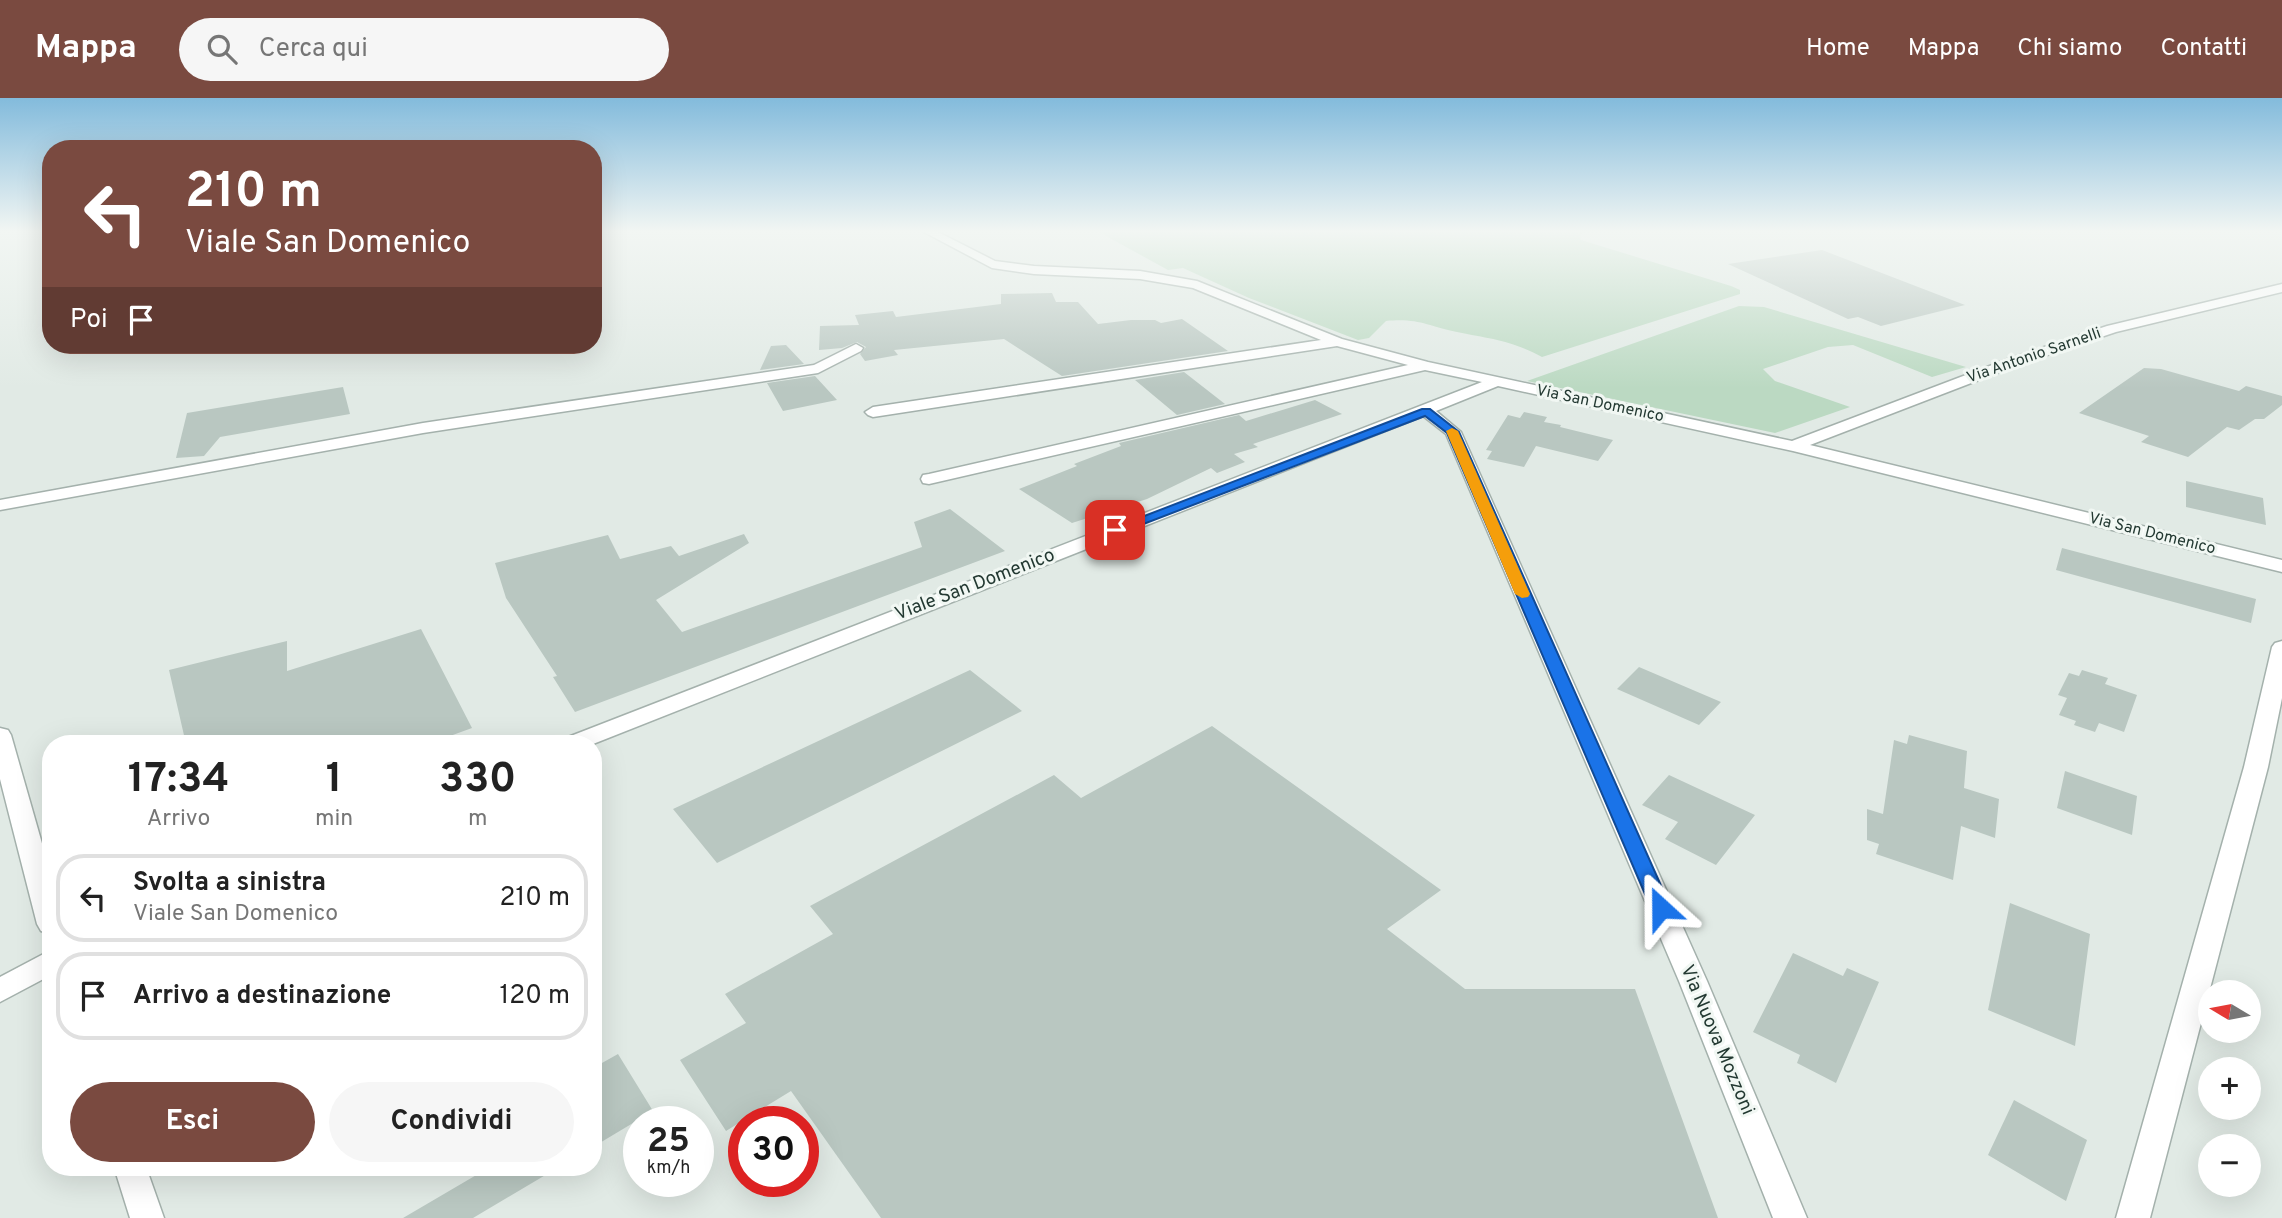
<!DOCTYPE html>
<html lang="it">
<meta charset="utf-8">
<style>
:root{--surface:#fff;--page:#f6f6f6;--text:#222;--muted:#767676;--line:#e0e0e0;--accent:#7a4a40}
body{margin:0;font-family:Overpass,sans-serif;background:var(--page);color:var(--text);height:100vh;display:flex;flex-direction:column;font-size:26px;white-space:nowrap}
*{box-sizing:border-box;margin:0}
p{font-size:23px;color:var(--muted)}
.icon{flex:none;width:38px;height:38px;fill:none;stroke:currentColor;stroke-width:2;stroke-linecap:round;stroke-linejoin:round}
.map{position:relative;flex:1;overflow:hidden}
.details{position:absolute;left:42px;top:637px;width:560px;height:441px;display:flex;flex-direction:column;background:var(--surface);border-radius:28px;box-shadow:0 7px 28px #0002}
.details>*{flex:none}
.guide{position:absolute;left:42px;top:42px;width:560px;height:214px;border-radius:28px;box-shadow:0 7px 28px #0002;background:#7a4a40;color:#fff;overflow:hidden}
.needle{width:46px;rotate:280deg}
.tools{position:absolute;left:2198px;top:882px;display:grid;gap:14px}
.tools a{display:grid;place-items:center;width:63px;height:63px;border-radius:50%;background:var(--surface);box-shadow:0 7px 28px #0002;font-size:35px}
.speed{position:absolute;left:623px;top:1008px;display:flex;gap:14px;font-size:35px;font-weight:700;text-align:center}
.speed>*{display:grid;place-content:center;width:91px;height:91px;border-radius:50%;background:var(--surface);box-shadow:0 7px 28px #0002;line-height:1}
.speed small{font-size:18px;font-weight:400}
.speed .limit{border:10px solid #d22;background:#fff;color:#111}
.pin{position:absolute;display:grid;place-items:center;width:60px;height:60px;color:#fff;margin:-30px;border-radius:14px;box-shadow:0 4px 10px #0006}
.me{position:absolute;width:77px;margin:-38px;rotate:336deg;stroke-linejoin:round;filter:drop-shadow(0 0 5px #0008)}
.turn{display:flex;align-items:center;gap:24px;height:147px;padding:0 28px;font-size:32px}
.turn .icon{width:91px;height:91px;stroke-width:2.5}
.turn b{display:block;font-size:49px;line-height:60px}
.then{display:flex;align-items:center;height:66px;padding:0 28px;background:#0003;gap:14px;font-size:26px}
.eta{display:flex;justify-content:space-evenly;align-items:center;height:119px;text-align:center}
.eta b{font-size:42px;font-weight:700;line-height:49px}
.action{display:flex;gap:14px;margin-top:auto;padding:14px 28px}
.action a{flex:1;height:80px;border-radius:42px;background:var(--accent);color:#fff;font-size:28px;font-weight:700;line-height:80px;text-align:center}
.action a+a{background:var(--page);color:var(--text)}
ul{padding:0;list-style:none}
li{display:flex;align-items:center;gap:21px;height:88px;margin:0 14px 10px;padding:0 14px;border:4px solid var(--line);border-radius:28px}
li div{flex:1}
li b{display:block;font-size:26px}
li em{font-style:normal}
header{display:flex;align-items:center;gap:42px;box-sizing:border-box;height:98px;padding:0 35px;background:var(--accent);color:#fff}
header strong{font-size:33px}
nav{display:flex;gap:38px;margin-inline-start:auto;font-size:24px}
.search{width:490px;height:63px;background:var(--page);display:flex;align-items:center;gap:18px;box-sizing:border-box;padding:0 24px;border-radius:38px;color:var(--muted);font-size:26px}
.map>svg:first-child{display:block}
</style>
<header>
<strong>Mappa</strong>
<div class="search"><svg class="icon" aria-label="search" viewBox="0 0 24 24"><circle cx="10" cy="10" r="6"/><path d="M15 15l6 6"/></svg>Cerca qui</div>
<nav><a>Home</a><a>Mappa</a><a>Chi siamo</a><a>Contatti</a></nav>
</header>
<div class="map">
<svg width="2282" height="1120" viewBox="0 0 2282 1120">
<rect width="100%" height="100%" fill="#e1eae5"/>
<path fill="#bbd9c2" d="M1097,133H1584L1580,138L1581,142L1731,188L1740,192V196L1542,259C1510,242 1491,241 1457,234C1427,228 1419,220 1386,223L1369,240L1358,242L1249,200L1183,170L1168,172Z
M1739,208L1764,209L1966,269L1932,279L1853,247L1828,249L1763,271L1775,283L1850,309L1775,335L1527,283Z"/>
<path fill="#b9c7c1" d="M1822,152L1965,207L1881,228L1858,219L1848,221L1728,166Z
M1052,195L1056,204H1078L1098,226L1131,222H1155L1161,225L1182,221L1228,253L1062,278L1004,241L894,252L898,257L865,263L860,256L866,249L857,244L842,250L819,252L820,228L859,227L855,217L893,213L896,219L1001,206V196Z
M786,247L804,266L760,272L771,248Z
M2144,270L2161,271L2239,293L2246,288L2282,298V307L2264,321H2255L2239,332L2227,329L2188,359L2141,344L2149,338L2079,315Z
M1184,274L1225,306L1177,317L1135,282Z
M815,278L837,302L783,313L767,285Z
M343,289L350,316L220,339L204,358L176,360L187,315Z
M1315,302L1342,316L1253,346L1258,349L1234,356L1245,364L1217,375L1211,370L1147,401L1072,425L1019,391L1077,368L1074,366L1121,348L1119,345L1239,317L1246,323Z
M1524,314L1547,319L1544,324L1561,327L1560,329L1613,342L1598,363L1536,348L1524,369L1487,361L1492,353L1486,352L1508,317L1520,320Z
M2186,383L2263,400L2266,427L2186,409Z
M950,411L1005,453L575,614L553,579L557,578L506,500L495,465L608,437L620,461L671,448L679,458L744,436L749,445L656,502L682,534L922,449L914,424Z
M2062,450L2256,501L2251,525L2056,472Z
M421,531L472,630L428,646H186L169,572L287,543V573Z
M1639,569L1721,604L1699,627L1617,591Z
M970,572L1022,613L717,765L673,711Z
M2082,572L2108,580L2105,586L2137,597L2124,634L2099,625L2095,634L2074,627L2076,623L2059,617L2067,600L2058,597L2069,575L2079,578Z
M1212,628L1441,792L1387,831L1465,891H1635L1718,1120H881L791,993L726,1033L680,962L746,925L725,896L833,836L810,808L1054,677L1081,700Z
M1909,637L1967,653L1964,690L1999,701L1995,740L1961,728L1953,782L1876,756L1879,746L1867,742V711L1883,716L1894,642L1907,646Z
M2065,673L2137,698L2132,737L2057,710Z
M1669,677L1755,717L1716,767L1665,741L1678,724L1642,707Z
M2010,805L2090,836L2075,948L1988,912Z
M1793,855L1843,878L1847,870L1879,884L1836,985L1797,965L1800,957L1753,934Z
M618,956L653,1013L593,1049V970Z
M2014,1002L2087,1042L2066,1103L1988,1057Z
M490,1069H559L473,1120H403Z"/>
<g fill="none" stroke-linecap="round" stroke-linejoin="round">
<defs>
<path id="minor" d="M922,133H936L995,163L1034,168L1140,173L1197,183L1342,241L1428,264L1792,343L2008,261L2107,228L2282,186V194L2116,234L2018,267L1810,347L2282,462V474L1793,353L1498,288L1436,313L1461,334L1707,883L1807,1120H1773L1679,883L1446,336L1423,318L593,646H560L563,641L1482,284L1425,272L929,386L923,385L921,381L923,377L929,376L1408,267L1337,248L873,319L868,317L865,314L873,309L1321,242L1193,190L1140,181L1034,176L992,170Z
M856,246L863,250L861,253L818,275L423,335L0,412V402L423,325L814,267Z
M2282,543V600L2268,669L2150,1120H2116L2244,669L2272,549L2275,545Z
M0,630L8,632L11,637L51,777V836L41,833L37,826L0,681Z
M51,852V877L0,904V879Z
M114,1069H146L164,1120H130Z"/>
</defs>
<use href="#minor" stroke="#a4b1ac" stroke-width="3"/>
<use href="#minor" fill="#fff" fill-rule="evenodd"/>
</g>
<linearGradient id="sky" x2="0" y2="1"><stop stop-color="#83bbdc"/><stop offset="0.46" stop-color="#f2f6f3"/><stop offset="1" stop-color="#f2f6f3" stop-opacity="0"/></linearGradient>
<rect width="2282" height="290" fill="url(#sky)"/>
<path fill="#1a73e8" stroke="#114b97" stroke-width="2" d="M1422,311H1430L1459,334L1671,810L1668,816L1661,818L1654,816L1651,810L1447,335L1425,318L1120,435L1115,436L1108,432Z"/>
<path fill="#f59e0b" d="M1452,330L1458,333L1530,496L1528,499L1522,500L1515,496L1446,333Z"/>
<g text-anchor="middle" dominant-baseline="central" stroke-width="6" stroke-linejoin="round" paint-order="stroke">
<g font-size="16" fill="#233932" stroke="#f1f7f3">
<text transform="translate(2034 258) rotate(-19)">Via Antonio Sarnelli</text>
<text transform="translate(1600 306) rotate(12)">Via San Domenico</text>
<text transform="translate(2152 436) rotate(14)">Via San Domenico</text>
</g>
<g font-size="19" fill="#233932" stroke="#f1f7f3">
<text transform="translate(975 487) rotate(-21)">Viale San Domenico</text>
<text transform="translate(1717 942) rotate(67)">Via Nuova Mozzoni</text>
</g>
</g>
</svg>
<div class="tools">
<a><svg class="needle" viewBox="-14 -14 28 28"><path d="M0-13l5 13h-10z" fill="#e53935"/><path d="M0 13l5-13h-10z" fill="#767676"/></svg></a>
<a>+</a>
<a>−</a>
</div>
<div class="speed"><div>25<small>km/h</small></div><div class="limit">30</div></div>
<div class="pin" style="left:1115px;top:432px;background:#d93025"><svg class="icon" aria-label="arrive" viewBox="0 0 24 24"><path d="M6 21V4h12l-3 4 3 4H6"/></svg></div>
<svg class="me" style="left:1661px;top:810px" viewBox="-20 -20 40 40"><path d="M0-17L14 15 0 8-14 15z" fill="#1a73e8" stroke="#fff" stroke-width="4"/></svg>
<div class="guide">
<div class="turn"><svg class="icon" aria-label="left" viewBox="0 0 24 24"><path d="M17 20v-9H6M10 6l-5 5 5 5"/></svg><div><b>210 m</b>Viale San Domenico</div></div>
<div class="then">Poi<svg class="icon" aria-label="arrive" viewBox="0 0 24 24"><path d="M6 21V4h12l-3 4 3 4H6"/></svg></div>
</div>
<section class="details">
<div class="eta">
<div><b>17:34</b><p>Arrivo</p></div>
<div><b>1</b><p>min</p></div>
<div><b>330</b><p>m</p></div>
</div>
<ul>
<li><svg class="icon" aria-label="left" viewBox="0 0 24 24"><path d="M17 20v-9H6M10 6l-5 5 5 5"/></svg><div><b>Svolta a sinistra</b><p>Viale San Domenico</p></div><em>210 m</em></li>
<li><svg class="icon" aria-label="arrive" viewBox="0 0 24 24"><path d="M6 21V4h12l-3 4 3 4H6"/></svg><div><b>Arrivo a destinazione</b></div><em>120 m</em></li>
</ul>
<div class="action"><a>Esci</a><a>Condividi</a></div>
</section>
</div>
